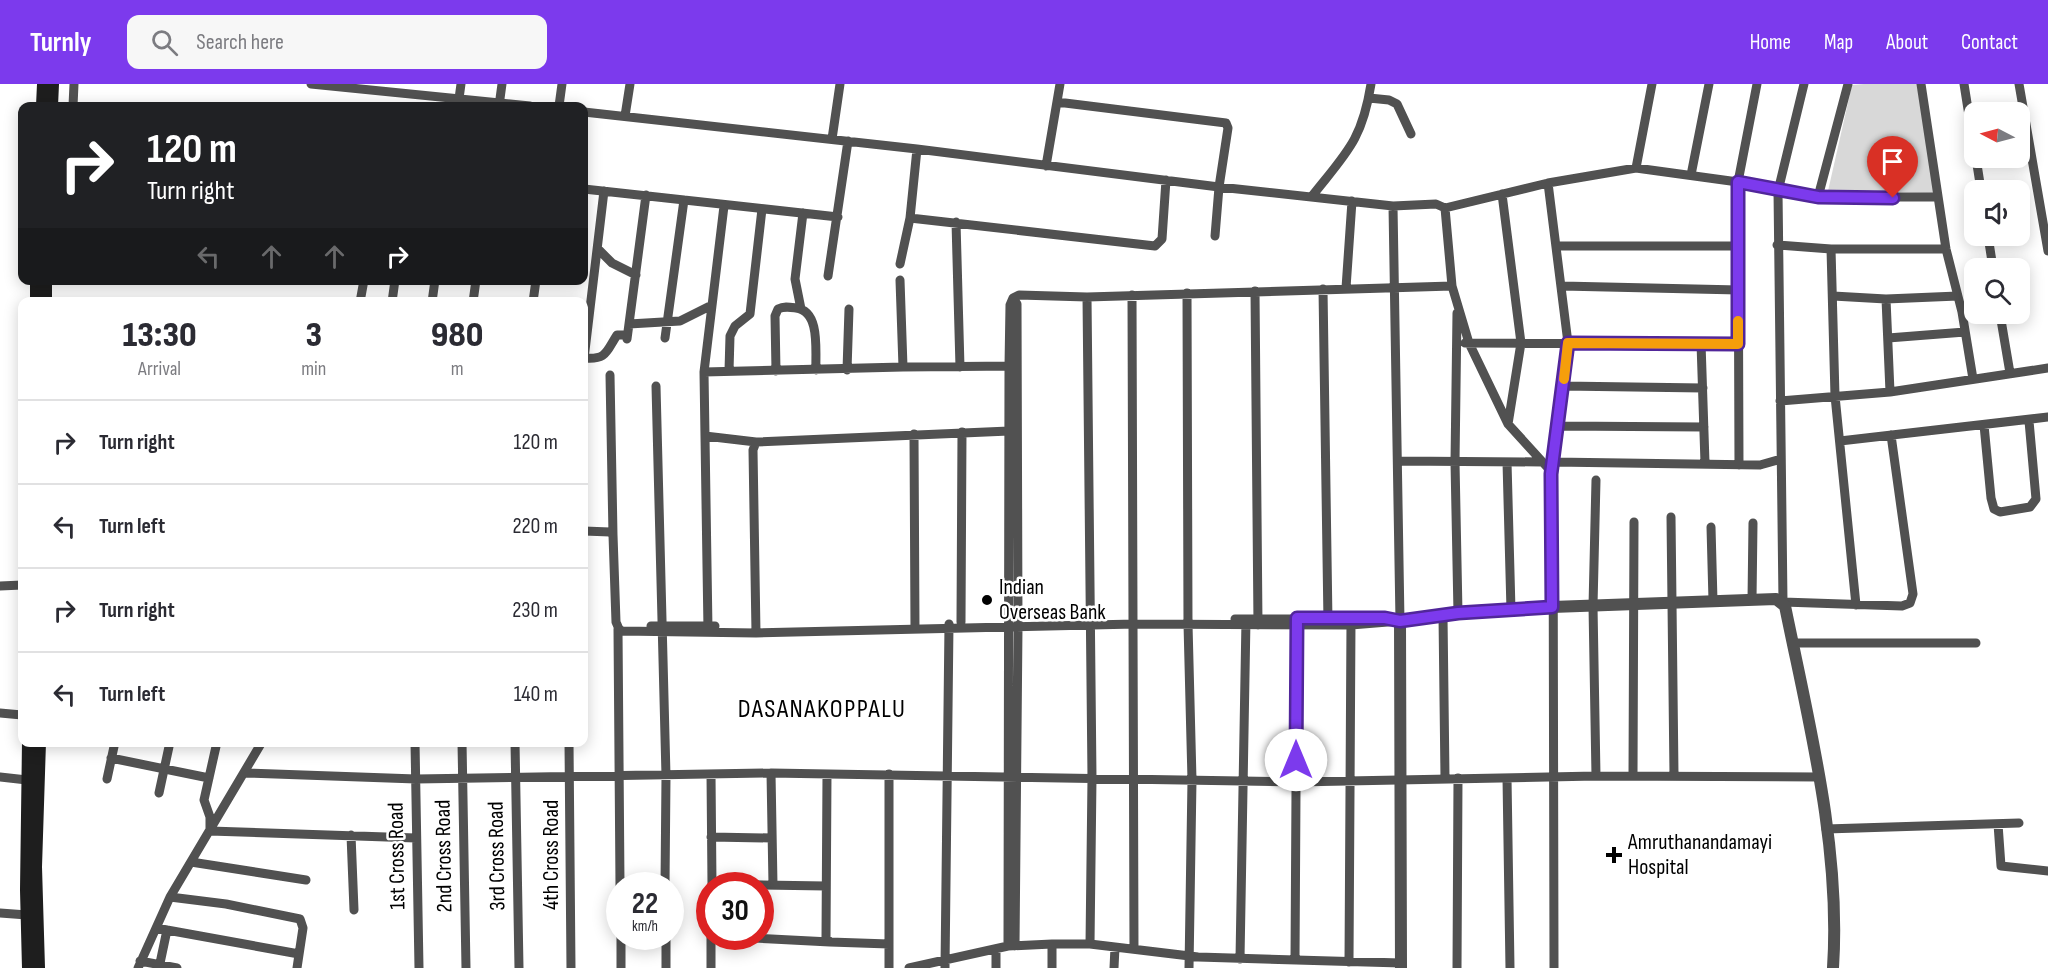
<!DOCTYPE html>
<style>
:root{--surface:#fff;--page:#f7f7f7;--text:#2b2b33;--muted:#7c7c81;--line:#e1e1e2;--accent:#7c3aed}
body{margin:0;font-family:"Sofia Sans Condensed",sans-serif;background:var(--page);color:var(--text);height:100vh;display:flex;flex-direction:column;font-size:22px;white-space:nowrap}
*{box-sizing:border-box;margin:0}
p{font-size:20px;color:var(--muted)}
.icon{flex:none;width:33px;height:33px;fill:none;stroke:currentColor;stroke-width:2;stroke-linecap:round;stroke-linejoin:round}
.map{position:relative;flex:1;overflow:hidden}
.sheet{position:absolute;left:18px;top:213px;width:570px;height:450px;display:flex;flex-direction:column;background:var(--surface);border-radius:12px;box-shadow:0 3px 15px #0003}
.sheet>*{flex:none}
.top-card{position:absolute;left:18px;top:18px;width:570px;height:183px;border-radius:12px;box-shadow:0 3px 15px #0003;background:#202124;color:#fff;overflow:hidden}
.needle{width:39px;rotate:276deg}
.buttons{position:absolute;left:1964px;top:18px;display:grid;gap:12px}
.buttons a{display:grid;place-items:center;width:66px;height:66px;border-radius:12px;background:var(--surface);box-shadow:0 3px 15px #0003;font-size:30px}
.speed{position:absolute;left:606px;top:788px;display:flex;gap:12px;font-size:30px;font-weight:700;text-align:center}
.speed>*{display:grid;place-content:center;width:78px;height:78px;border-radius:50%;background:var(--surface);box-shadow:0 3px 15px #0003;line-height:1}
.speed small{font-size:15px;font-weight:400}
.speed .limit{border:9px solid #d22;background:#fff;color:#111}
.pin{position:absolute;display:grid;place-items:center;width:51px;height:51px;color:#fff;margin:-62px -26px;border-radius:50% 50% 50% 0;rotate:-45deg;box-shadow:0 0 6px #0007}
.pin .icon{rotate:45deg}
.me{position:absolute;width:66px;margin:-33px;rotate:0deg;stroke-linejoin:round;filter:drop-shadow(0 0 4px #0008)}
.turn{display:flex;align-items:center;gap:21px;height:126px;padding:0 30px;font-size:27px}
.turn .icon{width:78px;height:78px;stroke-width:2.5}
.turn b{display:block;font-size:42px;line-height:51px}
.lanes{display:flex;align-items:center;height:57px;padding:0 30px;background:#0003;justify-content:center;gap:30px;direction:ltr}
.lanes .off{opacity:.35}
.eta{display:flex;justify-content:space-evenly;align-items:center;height:102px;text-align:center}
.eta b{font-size:36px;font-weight:800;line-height:42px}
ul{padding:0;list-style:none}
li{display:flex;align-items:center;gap:18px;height:84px;padding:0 30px;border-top:2px solid var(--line)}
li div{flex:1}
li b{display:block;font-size:22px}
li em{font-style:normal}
header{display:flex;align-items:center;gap:36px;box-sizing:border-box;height:84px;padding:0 30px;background:var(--accent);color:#fff}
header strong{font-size:28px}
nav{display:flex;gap:33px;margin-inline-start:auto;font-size:21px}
.search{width:420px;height:54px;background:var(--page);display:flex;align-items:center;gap:15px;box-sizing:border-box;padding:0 21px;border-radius:12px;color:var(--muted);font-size:22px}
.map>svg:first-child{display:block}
</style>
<header>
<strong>Turnly</strong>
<div class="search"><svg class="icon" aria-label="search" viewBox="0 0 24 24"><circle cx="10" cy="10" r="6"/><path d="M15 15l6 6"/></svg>Search here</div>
<nav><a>Home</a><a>Map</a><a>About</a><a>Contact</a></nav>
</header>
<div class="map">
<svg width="2048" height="884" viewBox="0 0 2048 884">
<rect width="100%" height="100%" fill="#fff"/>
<path fill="#d8d8d8" d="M1864,0H1917L1934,109L1828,107L1852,1Z"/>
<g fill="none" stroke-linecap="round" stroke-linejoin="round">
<path stroke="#515151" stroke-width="9" d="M311,0L530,22
M1804,0L1778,107L1783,518L1902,522L1910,519L1913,510L1891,351
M1921,0L1946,165L1962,228L1973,295
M1964,0L1974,63
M2019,0L2048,167
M1369,14L1389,16L1397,20L1411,50
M1057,18L1226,39L1228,44L1219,103L1215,152
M73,22L74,0
M458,22L461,0
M499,22L502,0
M559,22L562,0
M584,28L917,65L1219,103L1393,122L1436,120L1445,124L1452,202L1469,259L1508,340L1548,384L1553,398L1554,884
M625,32L630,0
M832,55L840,0
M1976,74L1981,106
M1046,82L1060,0
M1636,84L1652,0
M1691,91L1709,0
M1548,99L1568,259L1551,390
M584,105L838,133
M1502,110L1521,259L1508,340
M1312,112C1346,69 1362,57 1371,0
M1818,113L1848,0
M1393,122L1400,537
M1445,124L1548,99L1636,84L1738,98L1818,113H1938
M910,134L1155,162L1162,155L1166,96
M956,138L960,283
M1988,152L1993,184
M1777,161L1831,165H1946
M1556,162H1738
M598,165L612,179L636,191
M1831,165L1835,312L1856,521
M900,180L910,134L917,65
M828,192L848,57
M900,196L903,283L1014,282
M1562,202L1739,206
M1346,204L1352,117
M1323,205L1328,538
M1255,207L1258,541
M1187,209L1188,540L1192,696L1189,884
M1132,211L1134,865
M1833,212L1886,215L1958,212
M1087,213L1092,694L1090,860
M1013,214L1017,220L1018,542L1015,862
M1886,215L1890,308
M360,218L364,196
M392,218L395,196
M432,218L435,196
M473,218L476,196
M533,218L536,196
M801,225L795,195L803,129
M1962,228L1974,226
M1457,229L1455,378L1458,529
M2000,230L2010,289
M629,240L680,237L712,221
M665,254L684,116
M1888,254L1965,248
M627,255L646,111
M1465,259L1738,260
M1701,259L1705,379
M584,274C607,276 606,268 617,251H627
M584,275L604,107
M847,286L849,225
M729,287L730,252L735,242L750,230L762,125
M776,287L775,232L778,225C784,222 789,223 796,224C821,227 815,268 816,286
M704,288L903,283
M610,291L613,451
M656,302L666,692L665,801
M1563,302L1703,304
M1780,317L1890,308L2048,284
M1984,341L1991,414L1994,425L2000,428L2030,423L2036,415L2029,337
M1559,342L1704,343
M914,350L915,544
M705,352L756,358
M1840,357L2048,333
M1399,377L1542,378
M1507,378L1511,526
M1554,378L1760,381L1781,375
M1739,381L1738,98L1757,0
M1671,433L1674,691
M1711,443L1713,517
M584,447L610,448L613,451L616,538L619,545
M0,502L22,501
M1752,516L1753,439
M1443,532L1445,694
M1235,535H1348
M961,538L962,348
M651,542H715
M618,545L620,801
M619,545L622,547L756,549L1135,540L1351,541L1400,537
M708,546L704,288L724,122
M756,549L753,366L756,358L1009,347
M1793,559H1976
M0,629L22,631
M415,658L419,884
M462,658L466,884
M515,658L519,884
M569,658L571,884
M111,674L209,694
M246,689L416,695L771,689L1296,698L1596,692L1819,693
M771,689L773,801
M711,690L712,801
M827,690L826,854L830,858L889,860
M1596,692L1593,522L1596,396
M1633,692L1634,438
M0,693L27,696
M1507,694L1510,884
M107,695L115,658
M159,709L170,658
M1998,740L2001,782L2048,787
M210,744V733L204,716L217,658
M1826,745L2019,739
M210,747L416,754
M351,751L354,826
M711,753L771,754
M191,778L306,796
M712,800L826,802
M170,813L226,820L300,835L303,844L297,884
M0,829L27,831
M156,844L299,870
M621,852V884
M666,852V884
M711,852V884
M717,852L830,858
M1008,862L1009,282L1010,221L1013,214L1019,211L1087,213L1452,202
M1240,875L1246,535
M1295,876L1297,537
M140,877L177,884
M1349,878L1351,537
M138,884L170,813L262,658
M159,884L167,846
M889,884V690
M909,884L1008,862L1052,860H1090L1198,873L1401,879
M945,884L949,540
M996,884V865
M1052,884V860
M1114,884L1115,863
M1457,884L1458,694"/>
<path stroke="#515151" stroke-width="12" d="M1401,884L1400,537L1458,529L1552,523L1776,515L1785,522C1809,640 1841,763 1833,884"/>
<path stroke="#1e1e1e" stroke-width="12" d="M42,22L43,0
M52,22L53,0
M36,218V196
M46,218V196
M28,658L26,806L28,884
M39,884L36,783L40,658"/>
</g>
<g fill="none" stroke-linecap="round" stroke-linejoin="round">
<defs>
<path id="route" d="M1296,676L1297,534H1385L1400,537L1458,529L1552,523L1551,390L1568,259L1738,260V98L1818,113L1893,114"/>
</defs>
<use href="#route" stroke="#51269a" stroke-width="15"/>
<use href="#route" stroke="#7c3aed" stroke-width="10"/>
<path stroke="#f59e0b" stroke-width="10" d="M1564,295L1568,259L1738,260V237"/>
</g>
<g fill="#000" stroke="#fff" stroke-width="2">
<circle cx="987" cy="516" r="6"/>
<path d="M1611 762h6v6h6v6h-6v6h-6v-6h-6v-6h6z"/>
</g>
<g text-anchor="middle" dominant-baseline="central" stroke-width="5" stroke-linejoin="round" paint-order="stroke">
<g font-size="22" fill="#000" stroke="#fff" text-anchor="start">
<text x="999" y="503">Indian<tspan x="999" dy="25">Overseas Bank</tspan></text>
<text x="1628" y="758">Amruthanandamayi<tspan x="1628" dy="25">Hospital</tspan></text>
</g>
<g font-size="22" fill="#000" stroke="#fff">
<text transform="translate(551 771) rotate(-90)">4th Cross Road</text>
<text transform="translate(397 772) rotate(-91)">1st Cross Road</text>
<text transform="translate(444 772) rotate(-91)">2nd Cross Road</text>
<text transform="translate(497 772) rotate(-91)">3rd Cross Road</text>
</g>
<g font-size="26" letter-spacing="1.5" fill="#000" stroke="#fff">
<text x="822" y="625">DASANAKOPPALU</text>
</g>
</g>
</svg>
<div class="buttons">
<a><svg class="needle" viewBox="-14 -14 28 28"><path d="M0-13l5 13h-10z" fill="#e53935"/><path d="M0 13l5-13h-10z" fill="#7c7c81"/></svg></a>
<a><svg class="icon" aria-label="sound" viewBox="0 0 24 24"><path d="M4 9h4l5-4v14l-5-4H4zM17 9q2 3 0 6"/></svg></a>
<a><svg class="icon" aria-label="search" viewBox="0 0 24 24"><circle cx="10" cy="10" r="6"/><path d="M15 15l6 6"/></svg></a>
</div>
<div class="speed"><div>22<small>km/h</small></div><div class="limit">30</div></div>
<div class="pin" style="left:1893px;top:114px;background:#d93025"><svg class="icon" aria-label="arrive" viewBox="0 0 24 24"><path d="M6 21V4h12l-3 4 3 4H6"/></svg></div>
<svg class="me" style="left:1296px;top:676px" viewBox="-20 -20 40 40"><circle r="19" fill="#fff"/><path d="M0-13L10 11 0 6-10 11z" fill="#7c3aed"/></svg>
<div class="top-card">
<div class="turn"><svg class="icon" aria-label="right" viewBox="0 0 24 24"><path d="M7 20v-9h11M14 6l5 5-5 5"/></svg><div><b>120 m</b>Turn right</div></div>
<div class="lanes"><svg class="icon off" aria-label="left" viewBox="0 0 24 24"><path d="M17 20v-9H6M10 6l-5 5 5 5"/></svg><svg class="icon off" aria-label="ahead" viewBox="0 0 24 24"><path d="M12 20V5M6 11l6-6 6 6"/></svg><svg class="icon off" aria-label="ahead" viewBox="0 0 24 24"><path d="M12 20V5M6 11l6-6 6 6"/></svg><svg class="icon" aria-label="right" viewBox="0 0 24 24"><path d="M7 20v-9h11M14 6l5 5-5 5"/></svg></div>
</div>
<section class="sheet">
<div class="eta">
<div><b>13:30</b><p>Arrival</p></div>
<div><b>3</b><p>min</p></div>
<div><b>980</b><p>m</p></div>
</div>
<ul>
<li><svg class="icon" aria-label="right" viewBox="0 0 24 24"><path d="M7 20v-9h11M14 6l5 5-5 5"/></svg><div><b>Turn right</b></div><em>120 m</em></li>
<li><svg class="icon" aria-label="left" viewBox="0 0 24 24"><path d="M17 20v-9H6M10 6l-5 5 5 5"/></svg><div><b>Turn left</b></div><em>220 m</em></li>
<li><svg class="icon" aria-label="right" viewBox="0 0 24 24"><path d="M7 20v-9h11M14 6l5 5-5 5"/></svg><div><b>Turn right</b></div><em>230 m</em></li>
<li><svg class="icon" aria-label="left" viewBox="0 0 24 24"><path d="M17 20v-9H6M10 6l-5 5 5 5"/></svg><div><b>Turn left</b></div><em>140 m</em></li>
</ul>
</section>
</div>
